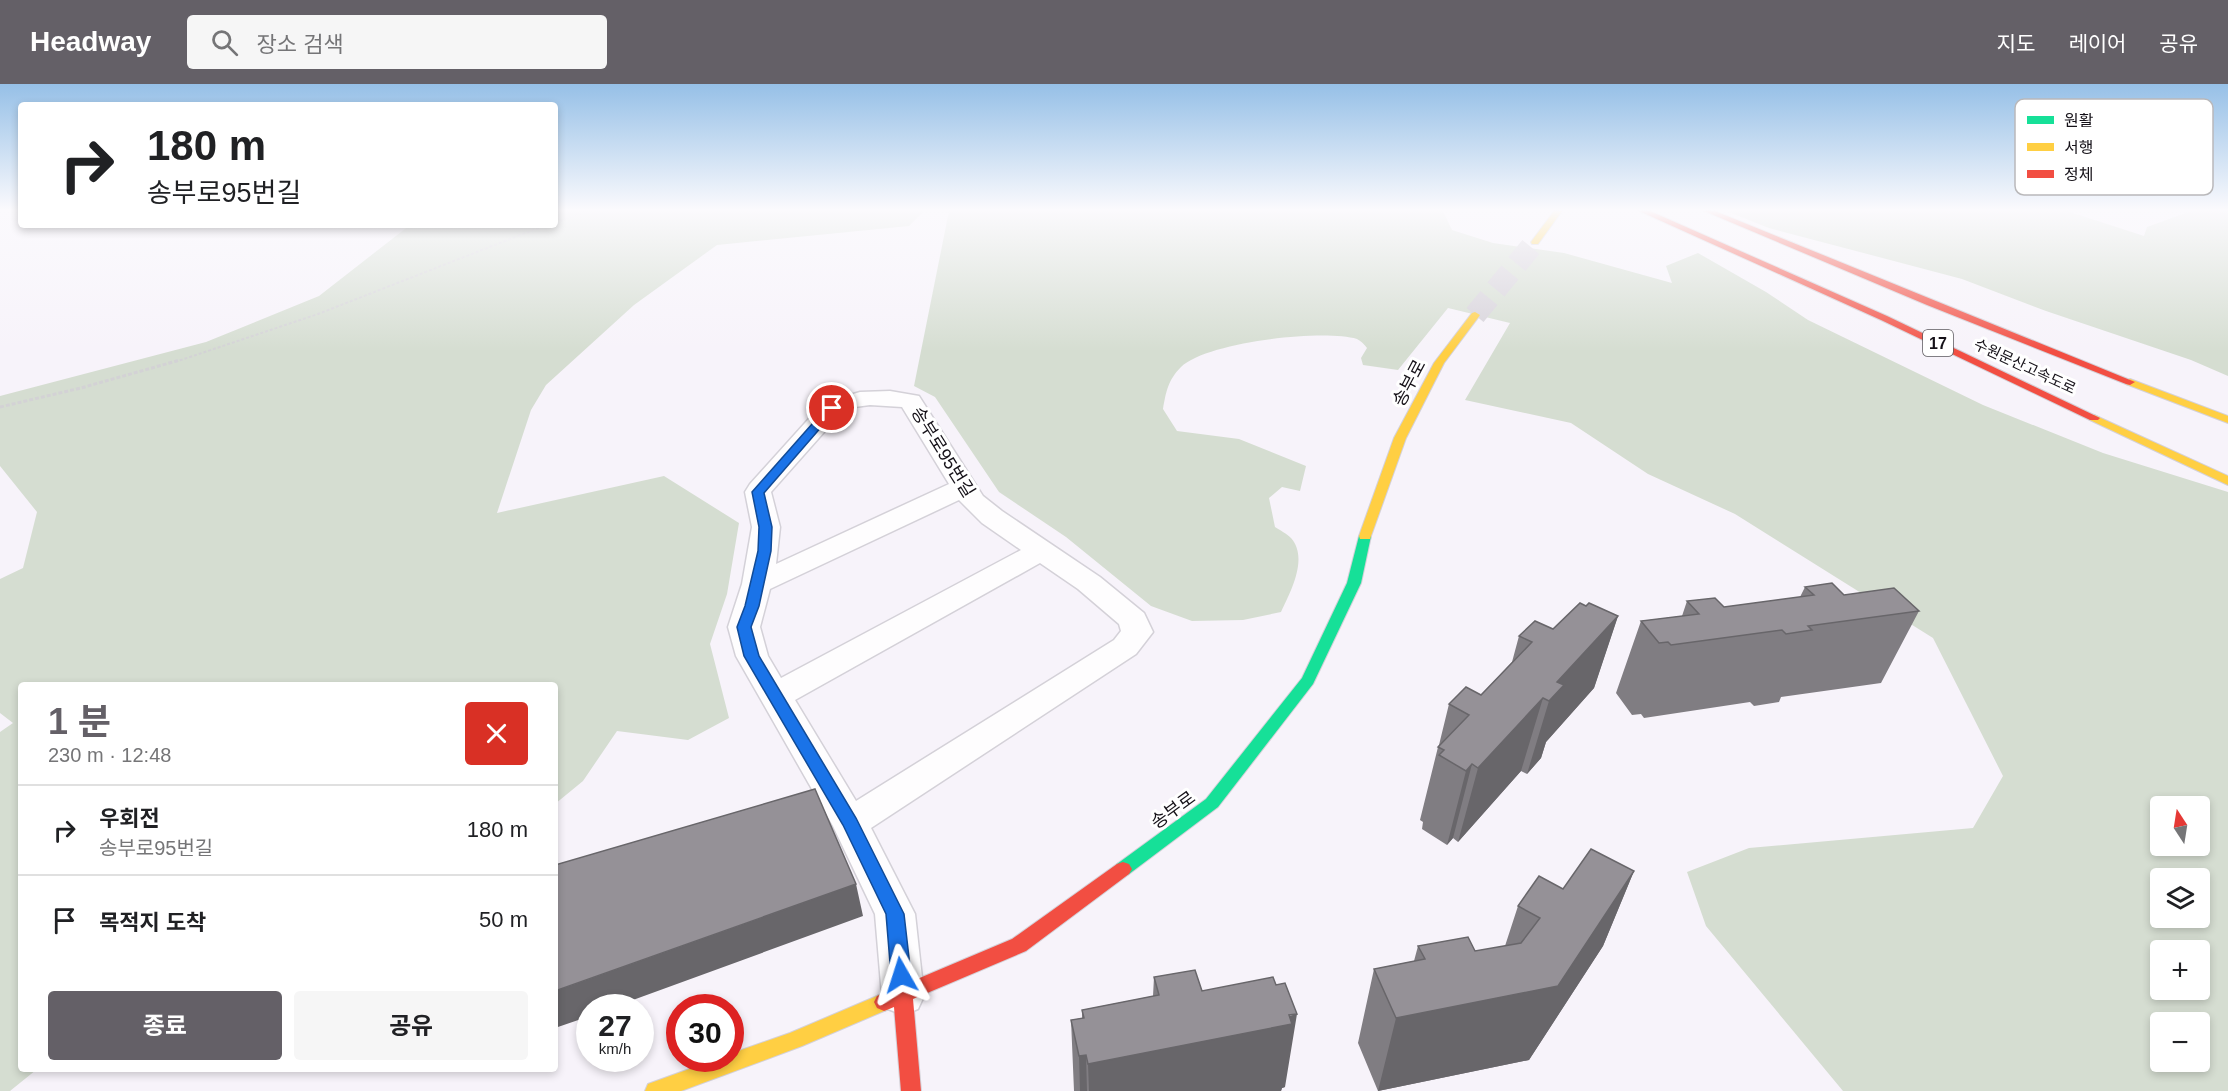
<!DOCTYPE html>
<html lang="ko">
<meta charset="utf-8">
<style>
:root{--surface:#fff;--page:#f6f6f6;--text:#202124;--muted:#757577;--line:#e0e0e0;--accent:#646067}
body{margin:0;font-family:Arial,"Noto Sans KR",sans-serif;background:var(--page);color:var(--text);height:100vh;display:flex;flex-direction:column;font-size:22px;white-space:nowrap}
*{box-sizing:border-box;margin:0}
p{font-size:20px;color:var(--muted)}
.icon{flex:none;width:33px;height:33px;fill:none;stroke:currentColor;stroke-width:2;stroke-linecap:round;stroke-linejoin:round}
.map{position:relative;flex:1;overflow:hidden}
.side{position:absolute;left:18px;top:598px;width:540px;height:390px;display:flex;flex-direction:column;background:var(--surface);border-radius:6px;box-shadow:0 3px 9px #0003}
.side>*{flex:none}
.hud{position:absolute;left:18px;top:18px;width:540px;height:126px;border-radius:6px;box-shadow:0 3px 9px #0003;background:#fff;color:var(--text);overflow:hidden}
.needle{width:39px;rotate:348deg}
.buttons{position:absolute;left:2150px;top:712px;display:grid;gap:12px}
.buttons a{display:grid;place-items:center;width:60px;height:60px;border-radius:6px;background:var(--surface);box-shadow:0 3px 9px #0003;font-size:30px}
.speed{position:absolute;left:576px;top:910px;display:flex;gap:12px;font-size:30px;font-weight:700;text-align:center}
.speed>*{display:grid;place-content:center;width:78px;height:78px;border-radius:50%;background:var(--surface);box-shadow:0 3px 9px #0003;line-height:1}
.speed small{font-size:15px;font-weight:400}
.speed .limit{border:9px solid #d22;background:#fff;color:#111}
.pin{position:absolute;display:grid;place-items:center;width:51px;height:51px;color:#fff;margin:-26px;border:3px solid #fff;border-radius:50%;box-shadow:0 2px 6px #0007}
.me{position:absolute;width:66px;margin:-33px;rotate:354deg;stroke-linejoin:round;filter:drop-shadow(0 0 4px #0008)}
.turn{display:flex;align-items:center;gap:21px;height:126px;padding:0 30px;font-size:27px}
.turn .icon{width:78px;height:78px;stroke-width:2.5}
.turn b{display:block;font-size:42px;line-height:51px}
.round{display:grid;place-items:center;flex:none;width:63px;height:63px;border-radius:6px;background:var(--page)}
.summary{display:flex;align-items:center;justify-content:space-between;height:102px;padding:0 30px}
h1{font-size:36px;font-weight:700;line-height:45px;color:var(--accent)}
.cta{display:flex;gap:12px;margin-top:auto;padding:12px 30px}
.cta a{flex:1;height:69px;border-radius:6px;background:var(--accent);color:#fff;font-size:24px;font-weight:700;line-height:69px;text-align:center}
.cta a+a{background:var(--page);color:var(--text)}
ul{padding:0;list-style:none}
li{display:flex;align-items:center;gap:18px;height:90px;padding:0 30px;border-top:2px solid var(--line)}
li div{flex:1}
li b{display:block;font-size:22px}
li em{font-style:normal}
header{display:flex;align-items:center;gap:36px;box-sizing:border-box;height:84px;padding:0 30px;background:var(--accent);color:#fff}
header strong{font-size:28px}
nav{display:flex;gap:33px;margin-inline-start:auto;font-size:21px}
.search{width:420px;height:54px;background:var(--page);display:flex;align-items:center;gap:15px;box-sizing:border-box;padding:0 21px;border-radius:6px;color:var(--muted);font-size:22px}
.map>svg:first-child{display:block}
</style>
<header>
<strong>Headway</strong>
<div class="search"><svg class="icon" aria-label="search" viewBox="0 0 24 24"><circle cx="10" cy="10" r="6"/><path d="M15 15l6 6"/></svg>장소 검색</div>
<nav><a>지도</a><a>레이어</a><a>공유</a></nav>
</header>
<div class="map">
<svg width="2228" height="1007" viewBox="0 0 2228 1007">
<rect width="100%" height="100%" fill="#f7f3fa"/>
<path fill="#d5ddd1" fill-rule="evenodd" d="M555,127H924L909,142L717,161L634,221L546,301L531,326L497,429L664,392L739,439L727,510L710,560L729,634L688,656L617,647L583,697L555,720V602H21V986H36L10,1007H0V648L13,639L0,629V495L23,484L37,428L0,382V312L206,258L319,212L410,141H555Z
M949,127H1443L1452,146L1493,159L1564,169L1672,199L1666,182L1698,169L1766,208L1808,236L1983,321L2103,369L2228,408V1007H1843L1706,842L1687,788L1749,764L1973,744L2003,692L1933,554L1735,430L1648,390L1571,339L1465,316L1510,239L1448,224L1398,286L1363,281L1361,274L1367,264C1364,260 1361,257 1357,255C1322,245 1207,258 1181,283C1168,296 1166,308 1163,325L1177,347L1239,355L1306,382L1300,407L1282,403L1269,414L1275,443C1280,446 1287,450 1291,454C1309,474 1290,509 1281,528L1243,536L1192,537L1151,522L1066,453L999,408L935,313L914,302ZM2160,723H2199V762H2160ZM2160,795H2199V834H2160ZM2160,867H2199V906H2160ZM2160,939H2199V978H2160Z
M1726,127H2067L2144,152L2147,143L2191,127H2228V292L2191,276L2046,227L1962,195L1769,144Z"/>
<g fill="none" stroke-linecap="round" stroke-linejoin="round">
<path stroke="#d5d1d8" stroke-width="22" stroke-dasharray="22 11" stroke-linecap="butt" d="M1475,231L1535,158"/>
<defs>
<path id="street" d="M890,307L919,312L983,412L1002,427L1100,493L1144,529L1153,548L1136,570L871,744L915,830L924,912L918,925L903,931L888,925L882,912L875,830L833,742L736,572L728,543L742,500L752,443L745,408L750,400L823,319L860,308ZM870,321L902,323L949,400L776,480L780,443L771,408L841,329L855,323ZM959,416L982,439L1021,466L781,594L768,572L760,543L770,505ZM1040,479L1078,505L1119,540L1121,547L1114,556L856,717L795,616Z"/>
<path id="fast" d="M1365,448L1371,452L1361,499L1313,600L1218,723L1129,790L1123,792L1117,790L1114,785L1117,780L1206,715L1302,594L1347,499L1359,452Z"/>
<path id="slow" d="M1554,127H1562L1538,160H1532L1531,158Z
M1475,228L1480,231L1444,279L1406,354L1371,452L1370,455H1360L1359,452L1394,354L1434,279L1472,229Z
M2130,295L2228,332V339L2126,300L2125,298Z
M2094,331L2228,392V401L2090,336L2088,334Z
M884,909L891,912L894,918L891,924L802,962L681,1007H645L648,1000L717,975H730V970L790,949Z"/>
<path id="jam" d="M1639,127H1650L1887,232L2100,334L2098,336H2090L1881,236Z
M1704,127H1715L2135,298L2130,301L2126,300L1927,221Z
M1123,778L1129,780L1132,785L1129,790L1026,867L913,915L921,1007H901L894,923L884,927L877,924L874,918L877,912L1012,855L1117,780Z"/>
</defs>
<use href="#street" stroke="#d4d1d8" stroke-width="3"/>
<use href="#fast" stroke="#d4d1d8" stroke-width="2"/>
<use href="#slow" stroke="#d4d1d8" stroke-width="2"/>
<use href="#jam" stroke="#d4d1d8" stroke-width="2"/>
<path stroke="#d3d2d5" stroke-width="2" stroke-dasharray="3 2" stroke-linecap="butt" d="M555,138L589,127
M175,278L318,230L546,141"/>
<path stroke="#d3d2d5" stroke-width="3" stroke-dasharray="4 2" stroke-linecap="butt" d="M0,323L81,304L180,276"/>
<use href="#street" fill="#fefdfe" fill-rule="evenodd"/>
<use href="#fast" fill="#16e098" fill-rule="evenodd"/>
<use href="#slow" fill="#ffcf43" fill-rule="evenodd"/>
<use href="#jam" fill="#f24e42" fill-rule="evenodd"/>
</g>
<path fill="#807d82" d="M1805,503L1919,527L1881,599L1781,613L1779,618L1754,622L1750,618L1644,634L1641,630L1632,631L1616,609L1641,537L1682,532L1687,517L1724,523L1800,513Z
M1586,522L1618,532L1594,604L1546,658L1541,674L1527,690L1521,687L1458,758L1453,754L1447,761L1422,745L1423,738L1420,736L1438,663L1439,661L1449,620L1481,611L1512,578L1519,552L1553,545Z
M1634,787L1603,862L1529,976L1378,1007L1358,959L1374,885L1414,877L1418,862L1475,867L1505,862L1518,822L1563,805Z
M1154,893L1202,907L1285,1003L1282,1004L1281,1007H1074L1071,936L1082,934V926L1153,912Z"/>
<path fill="#68666a" d="M1618,532L1594,604L1546,658L1541,674L1527,690L1549,617L1557,598Z
M1543,614L1521,687L1458,758L1478,684Z
M1472,680L1453,754L1447,761L1466,687Z
M1634,787L1603,862L1529,976L1378,1007L1396,934L1558,902Z
M856,800L863,832L611,924H590V932L555,944V907Z
M1297,930L1285,1003L1282,1004L1281,1007H1089L1088,980Z
M1086,971L1087,1007H1080L1079,972Z"/>
<path fill="#959197" stroke="#68666a" stroke-width="1.5" d="M1832,499L1844,511L1894,504L1919,527L1808,542L1812,546L1786,550L1782,546L1671,561L1668,558L1659,559L1641,537L1699,530L1687,517L1715,514L1724,523L1814,511L1805,503Z
M1580,519L1586,522L1589,519L1618,532L1557,598L1564,601L1549,617L1543,614L1478,684L1472,680L1466,687L1439,671L1444,666L1438,663L1469,631L1449,620L1466,603L1481,611L1532,558L1519,552L1535,537L1553,545Z
M815,705L856,800L555,907V781Z
M1591,765L1634,787L1558,902L1396,934L1374,885L1425,875L1418,862L1468,853L1475,867L1521,859L1540,834L1518,822L1539,792L1563,805Z
M1195,886L1202,907L1273,893L1276,901L1285,899L1297,930L1289,931L1292,940L1088,980L1086,971L1079,972L1071,936L1084,934L1082,926L1159,911L1154,893Z"/>
<linearGradient id="sky" x2="0" y2="1"><stop stop-color="#96c0e7"/><stop offset="0.47" stop-color="#fbfafd"/><stop offset="1" stop-color="#fbfafd" stop-opacity="0"/></linearGradient>
<rect width="2228" height="268" fill="url(#sky)"/>
<path fill="#1a73e8" stroke="#114b97" stroke-width="1.5" d="M832,321L836,322V326L764,409L772,443L771,467L759,522L751,543L759,572L856,734L904,830L911,891L908,897L901,900L894,897L891,891L886,830L843,741L744,572L737,543L745,522L758,467L759,443L752,408L828,322Z"/>
<g text-anchor="middle" dominant-baseline="central" stroke-width="6" stroke-linejoin="round" paint-order="stroke">
<g font-size="15" fill="#151118" stroke="#fff">
<text transform="translate(2025 282) rotate(25)">수원문산고속도로</text>
</g>
<rect fill="#fff" stroke="#5b585d" stroke-width="1.5" x="1923" y="246" width="30" height="26" rx="4.5"/>
<g font-size="16" font-weight="bold" fill="#151118">
<text x="1938" y="259">17</text>
</g>
<g font-size="18" fill="#151118" stroke="#fff">
<text transform="translate(1409 299) rotate(-62)">송부로</text>
<text transform="translate(943 368) rotate(58)">송부로95번길</text>
<text transform="translate(1173 726) rotate(-36)">송부로</text>
</g>
</g>
<rect x="2015" y="15" width="198" height="96" rx="9" fill="#fff" stroke="#b9b8ba" stroke-width="1.5"/>
<rect x="2027" y="32" width="27" height="8" fill="#16e098"/>
<rect x="2027" y="59" width="27" height="8" fill="#ffcf43"/>
<rect x="2027" y="86" width="27" height="8" fill="#f24e42"/>
<g font-size="16" fill="#151118">
<text x="2064" y="42">원활</text>
<text x="2064" y="69">서행</text>
<text x="2064" y="96">정체</text>
</g>
</svg>
<div class="buttons">
<a><svg class="needle" viewBox="-14 -14 28 28"><path d="M0-13l5 13h-10z" fill="#e53935"/><path d="M0 13l5-13h-10z" fill="#757577"/></svg></a>
<a><svg class="icon" aria-label="layers" viewBox="0 0 24 24"><path d="M12 4l9 5-9 5-9-5zM3 14l9 5 9-5"/></svg></a>
<a>+</a>
<a>−</a>
</div>
<div class="speed"><div>27<small>km/h</small></div><div class="limit">30</div></div>
<div class="pin" style="left:832px;top:324px;background:#d93025"><svg class="icon" aria-label="arrive" viewBox="0 0 24 24"><path d="M6 21V4h12l-3 4 3 4H6"/></svg></div>
<svg class="me" style="left:901px;top:891px" viewBox="-20 -20 40 40"><path d="M0-17L14 15 0 8-14 15z" fill="#1a73e8" stroke="#fff" stroke-width="4"/></svg>
<div class="hud">
<div class="turn"><svg class="icon" aria-label="right" viewBox="0 0 24 24"><path d="M7 20v-9h11M14 6l5 5-5 5"/></svg><div><b>180 m</b>송부로95번길</div></div>
</div>
<section class="side">
<div class="summary"><div><h1>1 분</h1><p>230 m · 12:48</p></div><a class="round" style="background:#d93025;color:#fff"><svg class="icon" aria-label="close" viewBox="0 0 24 24"><path d="M6 6l12 12M18 6L6 18"/></svg></a></div>
<ul>
<li><svg class="icon" aria-label="right" viewBox="0 0 24 24"><path d="M7 20v-9h11M14 6l5 5-5 5"/></svg><div><b>우회전</b><p>송부로95번길</p></div><em>180 m</em></li>
<li><svg class="icon" aria-label="arrive" viewBox="0 0 24 24"><path d="M6 21V4h12l-3 4 3 4H6"/></svg><div><b>목적지 도착</b></div><em>50 m</em></li>
</ul>
<div class="cta"><a>종료</a><a>공유</a></div>
</section>
</div>
